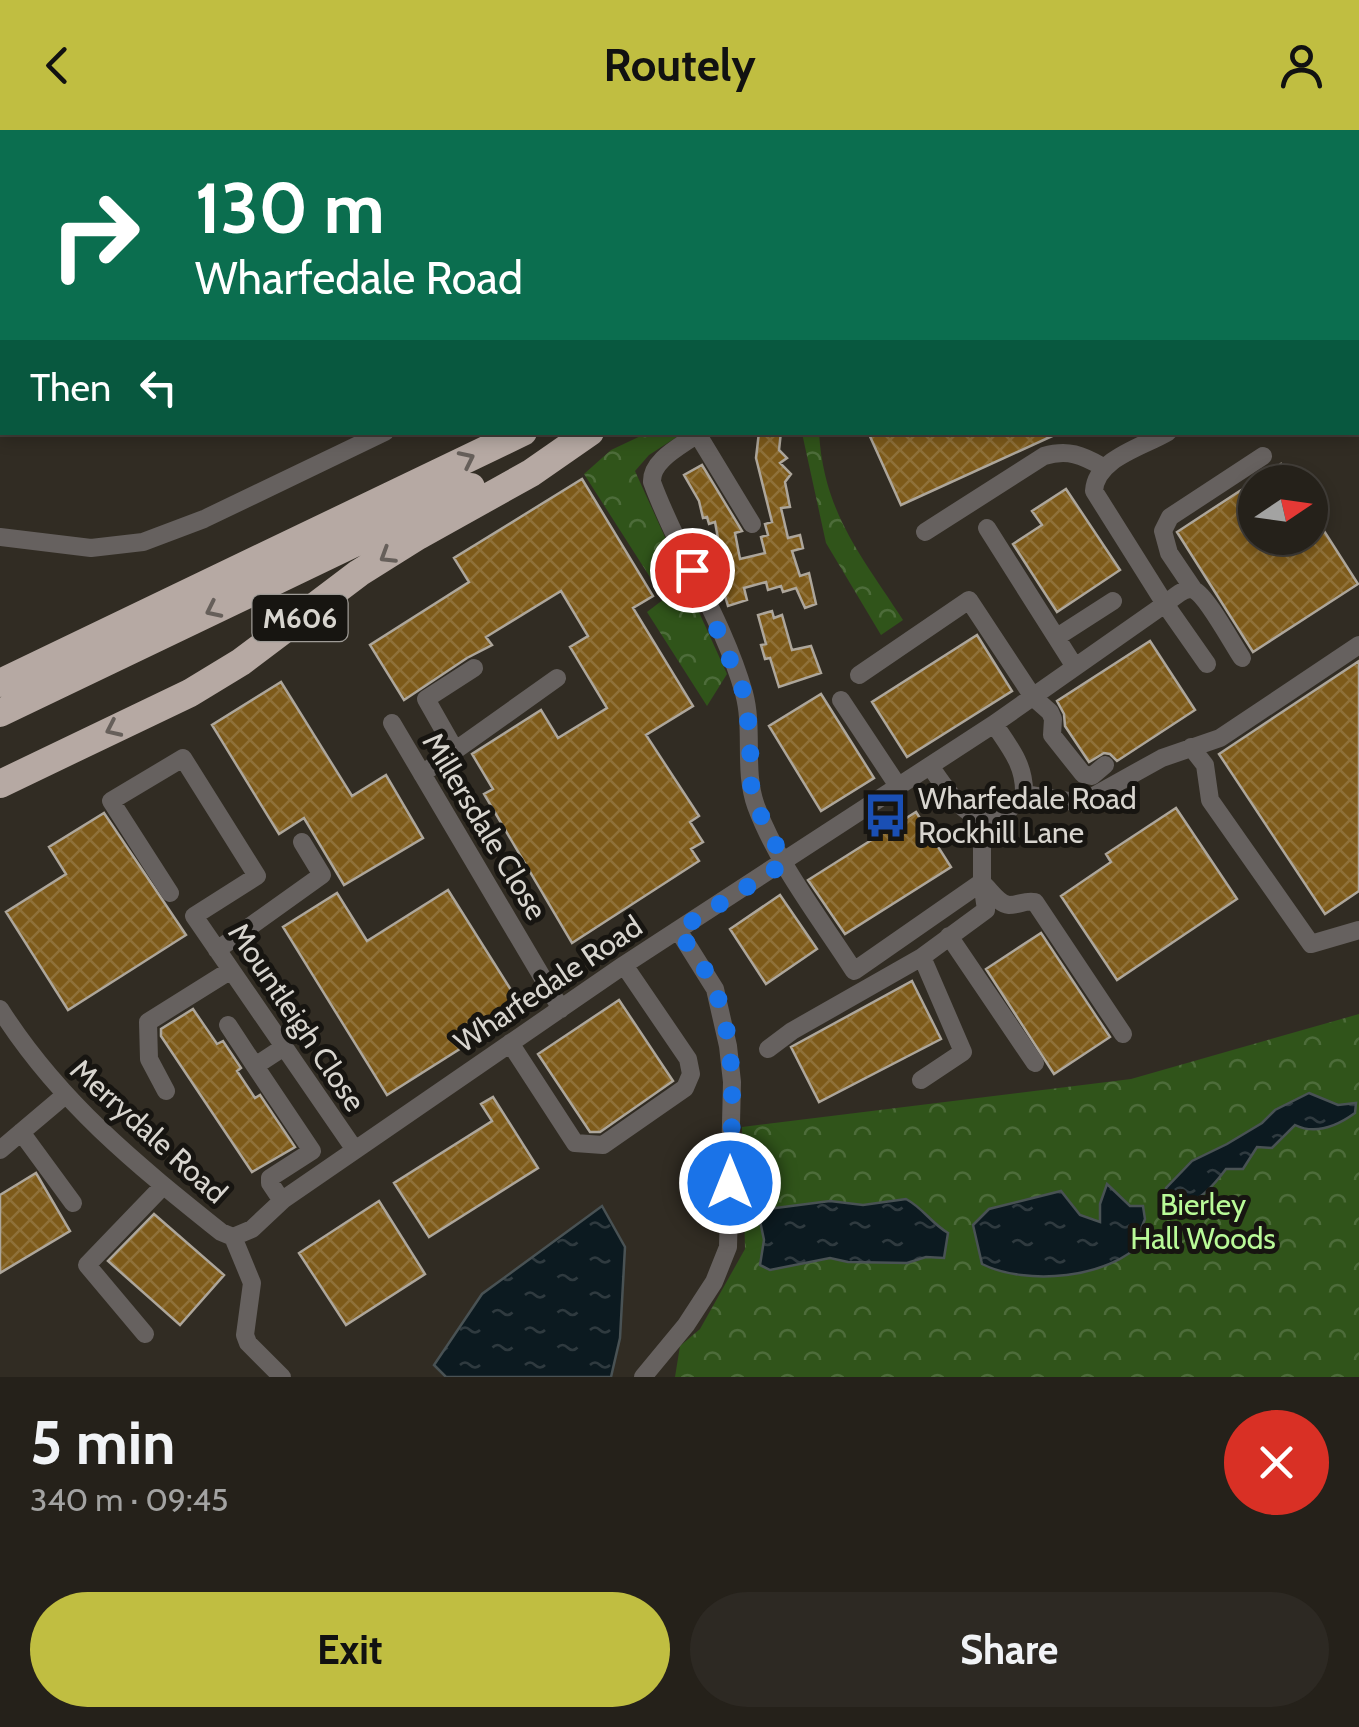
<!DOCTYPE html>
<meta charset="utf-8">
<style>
:root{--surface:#25211a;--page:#2d2923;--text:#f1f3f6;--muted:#a3a3a2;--line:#423e39;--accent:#c0be41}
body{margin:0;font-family:Cabin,sans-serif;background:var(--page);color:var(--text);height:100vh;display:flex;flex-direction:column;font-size:38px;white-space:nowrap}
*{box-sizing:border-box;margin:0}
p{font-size:32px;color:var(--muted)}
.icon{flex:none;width:55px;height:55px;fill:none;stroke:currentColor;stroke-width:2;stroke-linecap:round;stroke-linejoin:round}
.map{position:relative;height:1247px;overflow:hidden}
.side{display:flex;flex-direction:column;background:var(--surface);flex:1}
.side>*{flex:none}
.guide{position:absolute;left:0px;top:0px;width:1360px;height:305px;box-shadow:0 5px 15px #0003,0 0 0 2px var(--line);background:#0b6e4f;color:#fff;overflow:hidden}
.needle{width:65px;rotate:77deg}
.buttons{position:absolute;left:1238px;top:335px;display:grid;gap:20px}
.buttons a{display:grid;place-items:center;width:90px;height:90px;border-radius:50%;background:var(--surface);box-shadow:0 5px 15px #0003,0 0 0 2px var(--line);font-size:50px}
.pin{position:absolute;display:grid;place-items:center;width:85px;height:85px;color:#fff;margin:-42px;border:5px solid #fff;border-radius:50%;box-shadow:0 2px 10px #0007}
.me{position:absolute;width:110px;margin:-55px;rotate:0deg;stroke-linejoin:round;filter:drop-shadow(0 0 8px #0008)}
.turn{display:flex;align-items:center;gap:35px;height:210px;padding:0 30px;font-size:45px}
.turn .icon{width:130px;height:130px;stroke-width:2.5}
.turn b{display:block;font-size:70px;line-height:85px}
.then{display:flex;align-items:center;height:95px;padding:0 30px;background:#0003;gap:20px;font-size:38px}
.round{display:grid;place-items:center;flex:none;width:105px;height:105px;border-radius:52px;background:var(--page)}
.head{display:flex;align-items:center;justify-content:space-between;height:170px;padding:0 30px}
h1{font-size:60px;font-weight:800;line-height:75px}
.cta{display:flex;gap:20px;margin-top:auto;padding:20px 30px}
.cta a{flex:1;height:115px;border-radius:60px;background:var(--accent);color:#111;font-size:40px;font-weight:800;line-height:115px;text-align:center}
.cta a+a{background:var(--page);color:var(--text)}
header{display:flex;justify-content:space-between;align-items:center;height:130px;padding:0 30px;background:var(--accent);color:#111;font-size:45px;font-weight:800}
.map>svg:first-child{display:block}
</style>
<header><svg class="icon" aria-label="back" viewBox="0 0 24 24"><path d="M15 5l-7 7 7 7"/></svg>Routely<svg class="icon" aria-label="person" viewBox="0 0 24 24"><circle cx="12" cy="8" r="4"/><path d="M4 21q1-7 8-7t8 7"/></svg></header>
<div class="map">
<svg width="1359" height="1247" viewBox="0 0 1359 1247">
<defs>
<pattern id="forest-crowns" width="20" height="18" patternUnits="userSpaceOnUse" patternTransform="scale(2.5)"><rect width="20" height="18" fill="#30541a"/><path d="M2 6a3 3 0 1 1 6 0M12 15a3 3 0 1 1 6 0" fill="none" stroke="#4d6c3a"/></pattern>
<pattern id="water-ripples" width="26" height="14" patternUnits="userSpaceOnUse" patternTransform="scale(2.5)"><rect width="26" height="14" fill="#0c1a20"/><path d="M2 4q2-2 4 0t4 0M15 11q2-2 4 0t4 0" fill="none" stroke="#2f3a3f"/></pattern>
<pattern id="building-cross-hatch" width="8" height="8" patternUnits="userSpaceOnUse" patternTransform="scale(2.5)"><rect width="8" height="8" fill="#7d5a1a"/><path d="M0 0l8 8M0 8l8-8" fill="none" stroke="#8f713a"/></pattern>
</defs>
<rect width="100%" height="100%" fill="#312c23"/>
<path fill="url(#forest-crowns)" d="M647,303H683L649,325L635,341L727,544L707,576L647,482L664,469L584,344L611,320Z
M802,303H819C824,383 861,425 903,490L881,505L826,413Z
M1359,884V1247H675L680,1216L700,1199L745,1119L742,997L1131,949Z"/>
<path fill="url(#water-ripples)" stroke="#495254" stroke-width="2.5" d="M1309,963L1338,975L1356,973L1355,983C1337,996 1315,1005 1295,995L1272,1018L1257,1017L1243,1039H1226C1210,1060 1194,1080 1166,1071V1058L1192,1031L1227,1014L1262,993L1275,980Z
M1107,1054L1130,1076H1143L1145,1089L1139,1104L1143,1111C1110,1149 1026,1156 982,1134L973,1095L989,1079L1061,1061L1080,1085L1100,1092V1074Z
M906,1069C923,1078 931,1093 948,1103L944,1128L926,1127L907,1133L848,1132L830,1128L770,1140L760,1135L764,1110L759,1086L768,1079L830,1071L863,1075Z
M602,1076L625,1117L620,1208L611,1247H446L434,1235L482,1164Z"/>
<path fill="url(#building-cross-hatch)" stroke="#ada69b" stroke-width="2.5" d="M759,302H781L779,320L787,328L780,333L791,344L785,352L790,377L781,378L788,408L800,405L803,418L792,421L800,446L809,443L816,474L805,478L796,458L783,462L781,456L768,460L766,452L744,458L747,470L728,476L720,449L725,447L715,392L709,394L707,387L703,388L699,371L684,345L702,335L742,401L735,403L740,429L765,423L761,407L768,405L765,394L772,392L756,328Z
M868,302H1061L901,375Z
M1281,334L1293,352H1255V408H1310V379L1358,454L1253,522L1177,402Z
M582,349L653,466L633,478L693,576L646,605L699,686L690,692L703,712L691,719L699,731L572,813L484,664L493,659L472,624L541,580L558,608L607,578L570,517L588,506L561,461L486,507L492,515L467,528L404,570L370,515L469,452L454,428Z
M1066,359L1120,440L1057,482L1013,414L1042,395L1032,381Z
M772,481L774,488L782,485L792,520L811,516L821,543L779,557L770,528L765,529L761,515L766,514L758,485Z
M977,505L1012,561L907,627L872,572Z
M1150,511L1195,580L1117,631L1110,624L1104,623L1089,632L1065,596L1064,584L1057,571Z
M1359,531V761L1325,784L1219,624Z
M281,552L352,666L386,645L423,708L344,755L304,688L279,704L212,595Z
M821,564L874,648L821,681L769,596Z
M1176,678L1237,769L1117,850L1061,766L1111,732L1106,724Z
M916,682L951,737L845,804L808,750Z
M104,683L186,805L68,880L6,782L66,744L49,717Z
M448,760L523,879L387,965L283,797L337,763L367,811Z
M780,765L817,819L766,854L730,799Z
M1041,803L1110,907L1054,944L986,839Z
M912,851L941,909L819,972L791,917Z
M619,870L673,951L600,1002H590L538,924Z
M193,879L217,914L223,911L241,938L237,941L255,968L260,965L295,1017L252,1042L161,906V899Z
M493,967L538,1038L429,1107L394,1053L492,991L481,974Z
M36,1043L70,1101L0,1143V1065Z
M379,1071L425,1144L346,1195L299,1123Z
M154,1084L224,1145L180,1195L108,1131Z"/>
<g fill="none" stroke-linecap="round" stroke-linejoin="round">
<path stroke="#66615f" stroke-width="18" d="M1017,2L1023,0
M1358,99L1359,98
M1358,205L1359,207
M700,302C684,315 651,329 652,352C678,423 723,489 744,563C754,600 743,640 756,676C778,735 820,788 854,841L982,752
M698,305L752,394
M987,398L1075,537
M925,402L1044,326C1068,319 1082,325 1103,337
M0,407L91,418L143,412L204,389L385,302
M1194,460L1169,423L1163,401L1170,387L1263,326
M1057,507L1113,471
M1207,534L1165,474C1172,469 1185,456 1194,460C1207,466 1233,515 1242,528
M859,545L969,470L1033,567L1050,582L1053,589L1052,605L1083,644L1092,646L1105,635
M841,570L898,656
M392,593L561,879
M1191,617L1205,635L1210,670L1311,814L1359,800
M455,620L426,569L474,538
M930,636C945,657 969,699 999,687C1008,683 1017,671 1024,664C1025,635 1010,618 994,594
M422,644L557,548
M1024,664L1081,673L1162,628L1220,608L1359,515
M982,753C990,759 998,774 1009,775C1019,775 1025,770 1035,772L1123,904
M170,763L111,671L183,628L257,746L194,786L355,1020
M949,806L1035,933
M217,820L322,745L302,712
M0,879C59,972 136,1034 221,1102L233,1107
M228,895L255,936L284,917
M510,913L575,1013L603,1015L685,958L691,944L688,929L624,835
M768,919L792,901L922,827
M255,936L312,1021L270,1048V1053L282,1071
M921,950L963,922L922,827L986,780L982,752V689
M166,961L149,929L148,892L231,840
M21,1002L73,1073
M0,1020L64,966
M233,1107L252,1099L284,1069L624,835L994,594L1165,474L1094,361C1096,328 1143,317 1168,302
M233,1107L252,1153L245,1205L248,1213L282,1247
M145,1204L87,1135L163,1056
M643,1247L686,1195L714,1152L728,1117L732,952L728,916L715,859L678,800"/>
<path stroke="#b6a9a3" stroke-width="28" d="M1152,2L1157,0
M1212,2L1217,0
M0,553L523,302
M0,583L471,357
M0,654L190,563L241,532L359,443L418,406L531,343L590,302"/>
<defs>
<path id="rail" d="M46,2L53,0
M73,2L80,0
M0,18L2,17"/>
</defs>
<use href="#rail" stroke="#827e77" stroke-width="8"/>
<use href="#rail" stroke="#171511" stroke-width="4" stroke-dasharray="11" stroke-linecap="butt"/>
</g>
<defs><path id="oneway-chevron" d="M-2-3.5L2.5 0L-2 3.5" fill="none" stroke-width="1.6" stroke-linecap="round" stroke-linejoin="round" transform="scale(2.5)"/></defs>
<g stroke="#665f5a">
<use href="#oneway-chevron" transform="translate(467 329) rotate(-26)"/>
<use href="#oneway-chevron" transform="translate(387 426) rotate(148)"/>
<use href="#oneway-chevron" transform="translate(213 480) rotate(154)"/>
<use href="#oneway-chevron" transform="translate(113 599) rotate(155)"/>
</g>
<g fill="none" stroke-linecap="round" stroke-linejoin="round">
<path stroke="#1a73e8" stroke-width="18" stroke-dasharray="0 32.4" d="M692,440L744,563L751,611L749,646L756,676L785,733L678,800C690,819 707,839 715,860C739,920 731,990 730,1053"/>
</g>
<defs>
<symbol id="bus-bare" viewBox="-9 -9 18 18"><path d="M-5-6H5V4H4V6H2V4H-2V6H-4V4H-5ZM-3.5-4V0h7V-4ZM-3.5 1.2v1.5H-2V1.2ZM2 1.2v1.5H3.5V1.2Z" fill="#1a4fb4" stroke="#171511" stroke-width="2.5" paint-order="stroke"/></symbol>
</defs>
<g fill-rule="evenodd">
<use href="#bus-bare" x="854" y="654" width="63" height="63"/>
</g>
<g text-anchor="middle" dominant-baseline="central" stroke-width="10" stroke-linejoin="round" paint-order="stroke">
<rect fill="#171511" stroke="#9e9b96" stroke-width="2.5" x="252.5" y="465" width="95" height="46" rx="8"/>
<g font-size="28" font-weight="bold" fill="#d8d5cf">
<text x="300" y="488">M606</text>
</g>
<g font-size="30" fill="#d8d5cf" stroke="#171511" text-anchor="start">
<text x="918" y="668">Wharfedale Road<tspan x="918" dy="34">Rockhill Lane</tspan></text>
</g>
<g font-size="30" fill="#d8d5cf" stroke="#171511">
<text transform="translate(485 696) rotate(59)">Millersdale Close</text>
<text transform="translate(548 854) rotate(-34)">Wharfedale Road</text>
<text transform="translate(297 887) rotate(56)">Mountleigh Close</text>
<text transform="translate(149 1001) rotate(42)">Merrydale Road</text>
</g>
<g font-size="30" fill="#b9fa98" stroke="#171511">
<text x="1203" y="1074">Bierley<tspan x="1203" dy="34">Hall Woods</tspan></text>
</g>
</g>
</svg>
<div class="buttons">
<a><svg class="needle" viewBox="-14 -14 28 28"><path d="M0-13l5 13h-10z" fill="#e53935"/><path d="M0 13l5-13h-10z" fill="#a3a3a2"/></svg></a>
</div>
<div class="pin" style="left:692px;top:440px;background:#d93025"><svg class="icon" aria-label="arrive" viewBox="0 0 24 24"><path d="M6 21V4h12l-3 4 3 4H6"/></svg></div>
<svg class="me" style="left:730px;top:1053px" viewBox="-20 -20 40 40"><circle r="17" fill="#1a73e8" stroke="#fff" stroke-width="3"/><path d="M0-11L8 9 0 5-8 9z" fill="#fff"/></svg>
<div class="guide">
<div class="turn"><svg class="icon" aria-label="right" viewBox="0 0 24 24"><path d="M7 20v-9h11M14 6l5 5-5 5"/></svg><div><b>130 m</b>Wharfedale Road</div></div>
<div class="then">Then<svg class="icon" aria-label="left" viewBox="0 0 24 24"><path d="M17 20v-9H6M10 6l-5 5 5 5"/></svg></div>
</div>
</div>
<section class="side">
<div class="head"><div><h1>5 min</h1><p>340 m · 09:45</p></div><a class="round" style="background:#d93025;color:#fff"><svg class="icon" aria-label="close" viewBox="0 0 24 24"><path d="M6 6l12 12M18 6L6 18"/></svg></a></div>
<div class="cta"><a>Exit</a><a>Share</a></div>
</section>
